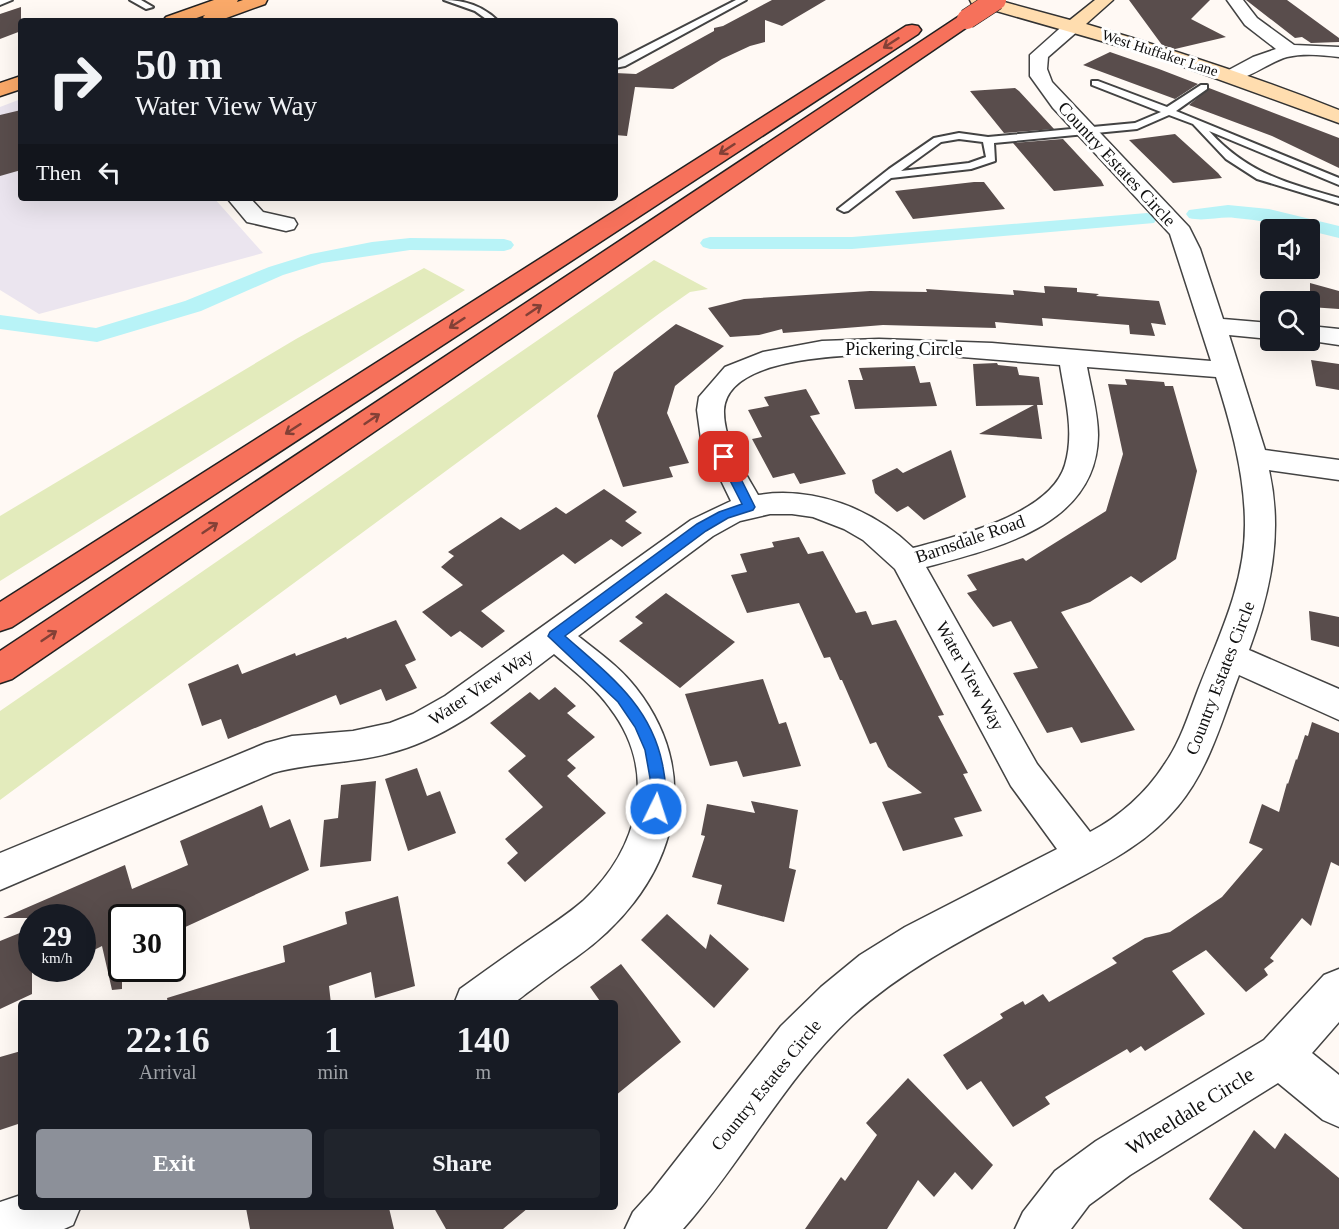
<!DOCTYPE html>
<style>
:root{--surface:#171b24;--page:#20242c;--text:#f1f3f6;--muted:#9ea1a6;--accent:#8c9099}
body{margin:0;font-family:Georgia,serif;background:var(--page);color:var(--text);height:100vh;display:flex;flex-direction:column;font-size:22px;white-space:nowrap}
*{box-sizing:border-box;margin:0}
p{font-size:20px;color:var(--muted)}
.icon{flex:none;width:33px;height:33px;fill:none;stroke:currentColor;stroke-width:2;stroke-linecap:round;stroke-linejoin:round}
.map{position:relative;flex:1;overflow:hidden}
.drawer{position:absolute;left:18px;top:1000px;width:600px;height:210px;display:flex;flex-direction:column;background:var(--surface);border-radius:6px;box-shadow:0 6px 24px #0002}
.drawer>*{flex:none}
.hud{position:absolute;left:18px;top:18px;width:600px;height:183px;border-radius:6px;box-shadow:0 6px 24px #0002;background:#171b24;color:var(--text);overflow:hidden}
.fabs{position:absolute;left:1260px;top:219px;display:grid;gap:12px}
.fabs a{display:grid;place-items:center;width:60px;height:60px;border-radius:6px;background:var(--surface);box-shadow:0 6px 24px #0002;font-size:30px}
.speed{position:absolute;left:18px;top:904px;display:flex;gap:12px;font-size:30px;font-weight:700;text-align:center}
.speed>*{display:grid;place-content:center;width:78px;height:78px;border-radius:50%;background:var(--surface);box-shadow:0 6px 24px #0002;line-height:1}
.speed small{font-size:15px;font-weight:400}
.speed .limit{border:3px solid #111;border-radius:9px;background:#fff;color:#111}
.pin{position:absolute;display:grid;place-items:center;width:51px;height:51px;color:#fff;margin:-26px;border-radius:12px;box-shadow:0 3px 9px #0006}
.me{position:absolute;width:66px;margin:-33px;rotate:4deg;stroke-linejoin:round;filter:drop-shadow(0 0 4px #0008)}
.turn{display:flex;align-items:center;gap:21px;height:126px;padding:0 18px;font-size:27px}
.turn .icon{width:78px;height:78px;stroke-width:2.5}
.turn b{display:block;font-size:42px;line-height:51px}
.then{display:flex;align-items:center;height:57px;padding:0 18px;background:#0003;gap:12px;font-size:22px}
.eta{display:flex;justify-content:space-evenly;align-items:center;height:102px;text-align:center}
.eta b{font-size:36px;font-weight:700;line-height:42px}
.action{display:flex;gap:12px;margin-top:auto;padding:12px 18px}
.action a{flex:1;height:69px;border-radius:6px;background:var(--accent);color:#fff;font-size:24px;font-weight:700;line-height:69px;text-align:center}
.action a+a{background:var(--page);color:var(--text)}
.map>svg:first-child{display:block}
</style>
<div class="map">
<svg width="1339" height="1229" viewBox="0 0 1339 1229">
<rect width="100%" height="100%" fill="#fff9f4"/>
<path fill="#ebe5ef" d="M21,99V198H214L263,253L39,314L0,290V107Z"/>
<path fill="#e3ebbc" d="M654,260L708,289L690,292L660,313L0,800V711Z
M424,268L465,290L0,581V516L296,339Z"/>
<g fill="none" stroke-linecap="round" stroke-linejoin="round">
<path fill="#b8f3f7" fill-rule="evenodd" d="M1228,205L1269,209L1339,226V238C1305,230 1272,221 1235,218C1220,216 1204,222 1189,218L1186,214L1189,210Z
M1147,213L1154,215L1157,219L1154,223L852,249H710L703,247L700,243L703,239L710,237H852Z
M410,238L504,239L511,241L514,245L511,249L504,251L410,250L322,263L283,275L201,311L97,342L0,329V315L96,328L185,301L269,267L311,254L372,242Z"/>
</g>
<path fill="#594d4c" d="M772,0H826L782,26L765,20V42L750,46L722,59L673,89L635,87L627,136L615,135V73L636,74L714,31V28L723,26Z
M1129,0H1210L1191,19L1226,37L1175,49L1162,45Z
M1246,0H1287L1339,38V42L1311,43L1302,37L1295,38Z
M21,7V31L0,39V14Z
M1110,52L1159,69L1198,84L1175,99L1083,65Z
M1015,88L1019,91L1054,129L1004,133L970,91Z
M1209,88L1339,138V168L1272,136L1189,105Z
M21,110V170L0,176V115Z
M1175,134L1218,173L1222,178L1173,183L1129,140Z
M1063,139L1101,180L1104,186L1054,191L1013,143Z
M974,182H984L1005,209L913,219L895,191Z
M1310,283L1339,291V309L1310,307Z
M1044,286L1077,288V292L1099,294L1096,296L1159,301L1166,325L1151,323L1155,336L1130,334L1129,325L1042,318L1043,326L995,322L996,328L883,325L783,333L782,329L759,335L730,337L708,308L744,299L870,291L927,292L926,289L1014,295L1013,290L1045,293Z
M676,324L724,346L675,386L667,413L689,463L669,467L673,477L623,487L597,416L614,372Z
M1311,360L1339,364V390L1316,386Z
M997,363L998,365L1017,367L1019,375L1039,377L1043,405H1037L1042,439L979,434L1034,405L976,406L973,364Z
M915,366L920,383L930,382L937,406L855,409L848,380H863L859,368Z
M1125,379L1164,382L1165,386H1173L1197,471L1176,559L1141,583L1131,576L1090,602L1061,612L1135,730L1081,743L1072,727L1047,733L1013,673L1038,668L1011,621L993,627L967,593L977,590L967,575L1023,558L1026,561L1106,511L1123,454L1108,384L1127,385Z
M806,389L820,414L810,416L846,474L800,484L794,473L773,478L752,439L762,437L748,410L769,406L764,397Z
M951,450L966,497L924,520L908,506L897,512L875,493L872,480L897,468L903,473Z
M604,489L637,512L625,521L642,533L622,547L611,539L575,564L563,554L481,611L505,631L482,648L460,631L451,637L422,612L463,585L441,567L454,556L448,552L501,517L520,530L556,507L566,514Z
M799,537L808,554L823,551L856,613L866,611L872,625L896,620L944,715L938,716L968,773L963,774L982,811L954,818L963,836L903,851L882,802L922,793L888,767L876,742L870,744L842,680H840L830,657L824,658L799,603L747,613L731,575L747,572L740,554L774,547L772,542Z
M666,593L735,642L680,688L619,641L643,623L635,617Z
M1309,611L1339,617V647L1311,640Z
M396,620L416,660L405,665L417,688L386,701L381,689L340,705L336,695L228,739L221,719L202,726L188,684L238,664L242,674L295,653L296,656L346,637L347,639Z
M763,679L779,724L786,722L801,766L743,777L737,761L710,766L685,694Z
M555,687L576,706L567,713L595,737L567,760L576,768L567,776L606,813L525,882L507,863L518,853L505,839L543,807L508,771L526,756L490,723L530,692L539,700Z
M1312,722L1339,733V866L1331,862L1311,926L1302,918L1270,958L1274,961L1264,969L1268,975L1246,992L1206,950L1172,971L1205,1014L1145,1051L1141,1046L1130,1053L1127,1049L1045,1097L1050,1104L1013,1127L981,1081L967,1090L943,1055L1003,1018L1000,1014L1023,1001L1025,1005L1043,994L1049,1002L1117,963L1112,958L1145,938L1170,932L1222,897L1263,849L1249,843L1262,804L1279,812L1287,783L1288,784L1296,759L1297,760L1305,735L1308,736Z
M417,768L427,796L440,791L456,833L408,851L385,779Z
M376,781L371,861L320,867L324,820L338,818L341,785Z
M751,801L798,810L789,868L796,870L784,922L717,904L722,885L692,877L705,836L701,835L707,804L755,813Z
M262,805L270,828L290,819L309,870L181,929L178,918H122V989L112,990L102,946L82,956V918H3L125,865L132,889L188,865L180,841Z
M398,896L415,986L375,998L371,972L329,986L331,1004H168L167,998L285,962L283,946L347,924L345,912Z
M667,914L706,949L710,934L749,969L714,1008L641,940Z
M32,928V994L0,1009V941Z
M621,964L681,1042L615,1096V1004H602L590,987Z
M21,1051V1123L0,1130V1057Z
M908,1078L993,1165L972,1190L955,1172L934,1197L918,1180L887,1229H805L841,1177L845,1181L877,1135L866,1123Z
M1254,1130L1275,1149L1285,1133L1339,1178V1229H1243L1209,1199Z
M246,1208H389L394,1229H250Z
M434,1208H528L503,1229H446Z"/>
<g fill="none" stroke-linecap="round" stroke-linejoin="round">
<defs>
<path id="lane" d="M0,0H12L0,5Z
M130,0H141L153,7L146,9Z
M444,0C465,0 483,6 498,21H489L475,11Z
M736,0H746L625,66L615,68V62Z
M1092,81H1098L1167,107L1201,85H1207V89L1176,111L1339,178V185L1209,131C1247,173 1286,183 1339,198V204L1257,179L1226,159L1193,124L1169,115L1137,129L994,143L995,161L971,169L891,178L848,211L844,212L838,209L889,169L934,138L959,133L988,137L1135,123L1161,112L1092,85ZM959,139L983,142L986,157L969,163L901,171L941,142Z"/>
<path id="street" d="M1227,0H1243L1257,18L1294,45L1339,47V57C1322,55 1304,53 1287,57C1268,62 1243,84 1225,80L1223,76L1225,72L1253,57L1276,49L1245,25Z
M1073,21L1079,22L1082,26L1079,30L1048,57L1047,69L1052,82L1189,227L1200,249L1223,319L1270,323V339L1229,335L1265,450L1339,460V480L1269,470C1283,533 1271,590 1249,650L1339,689V720L1239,675C1222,720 1209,769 1178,806C1146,845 1103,865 1060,888C988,927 913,961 852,1016C785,1078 743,1161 683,1229H625L633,1212L652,1191L781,1026L821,987L860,955L905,927L1057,849L1011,786L895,569L863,540L844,529L813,517L792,514H770L740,521L713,536L578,636C598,652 620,667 636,688C711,784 668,893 575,958C560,968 546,979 531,990C525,994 519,1000 513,1003C503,1007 466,1004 454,1004L460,989C485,971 510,953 535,936C551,925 568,914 583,901C639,849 659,772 610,708C595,687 574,671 554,654C503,692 453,737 390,753C351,764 311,762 273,773L0,890V853L266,743L292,736L353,731L390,723L413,714L445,696L691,520L731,501L701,439L697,410L699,397L725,367L763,352L822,341L879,339L992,343L1211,361L1170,234L1053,108L1030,76V55L1067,22ZM879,354L937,355L1060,365C1065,397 1075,432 1065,465C1050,515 957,536 913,548C873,509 814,486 758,495C744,470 723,440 724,410C727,357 841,356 879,354ZM1087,367L1216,377C1231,425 1245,474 1245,525C1245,584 1219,636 1198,690C1188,716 1180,743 1164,765C1146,793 1119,817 1090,832L1037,764L926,567C996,548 1097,526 1098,435C1098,413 1091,389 1087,367Z
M227,198H250L263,212L294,219L297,224L294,229L286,231L247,222Z
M1310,326L1339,329V345L1305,340H1310Z
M1339,969V1022L1312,1053L1339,1075V1127L1323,1120L1278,1083L1130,1175L1089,1205L1071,1229H1015L1023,1212L1055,1171L1096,1141L1264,1040L1324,975Z
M21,1195V1208H80L73,1225L64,1229H0V1202Z"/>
<path id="secondary" d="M970,0H997L1070,20L1095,0H1113L1086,24C1171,49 1256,77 1339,110V123L1154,56L972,4Z"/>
<path id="primary" d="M214,0H238L237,2L243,0H267L265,4L218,21H206L203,17L205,15L188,21H163L166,17Z
M21,76V89L0,96V83Z"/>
<path id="highway" d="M967,14L973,15L976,19L973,23L12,679L0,683V651L961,15Z
M912,25L918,26L921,30L918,34L12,627L0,631V602L906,26Z"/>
</defs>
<use href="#lane" stroke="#434343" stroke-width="4"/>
<use href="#street" stroke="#434343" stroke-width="3"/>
<use href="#secondary" stroke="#323232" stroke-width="3"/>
<use href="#primary" stroke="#212121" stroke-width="3"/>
<use href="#highway" stroke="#212121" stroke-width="3"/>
<use href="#lane" fill="#fff" fill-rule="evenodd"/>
<use href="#street" fill="#fff" fill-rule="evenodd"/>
<use href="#secondary" fill="#ffddaf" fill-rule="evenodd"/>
<use href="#primary" fill="#faa969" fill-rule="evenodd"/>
<use href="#highway" fill="#f6715b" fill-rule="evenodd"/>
<defs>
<path id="highway-bridge" d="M967,19L996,0"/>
</defs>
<use href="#highway-bridge" stroke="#212121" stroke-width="21" stroke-linecap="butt"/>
<use href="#highway-bridge" stroke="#f6715b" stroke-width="20"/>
</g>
<defs><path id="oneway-shaft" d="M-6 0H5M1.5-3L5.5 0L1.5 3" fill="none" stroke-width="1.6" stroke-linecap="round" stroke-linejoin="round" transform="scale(1.5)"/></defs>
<g stroke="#834036">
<use href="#oneway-shaft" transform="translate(891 43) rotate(147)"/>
<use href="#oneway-shaft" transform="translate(727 149) rotate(147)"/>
<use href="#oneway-shaft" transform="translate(534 310) rotate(-34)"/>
<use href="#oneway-shaft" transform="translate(457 323) rotate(147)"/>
<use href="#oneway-shaft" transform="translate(372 419) rotate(-34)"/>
<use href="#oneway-shaft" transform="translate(293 429) rotate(147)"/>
<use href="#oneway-shaft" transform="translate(210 528) rotate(-34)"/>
<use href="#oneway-shaft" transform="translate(49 636) rotate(-34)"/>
</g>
<path fill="#1a73e8" stroke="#114b97" stroke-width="1.5" d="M724,453L730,457L755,507L753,510L728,518L706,531L565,636C609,675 652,706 663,767C666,781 667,801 661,814L656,816L650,814L648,809L650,778L645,750L635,727L618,702L548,636L550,632L697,524L719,512L742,504L718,457Z"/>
<g text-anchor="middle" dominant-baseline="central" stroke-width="6" stroke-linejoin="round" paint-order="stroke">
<g font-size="15" fill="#101010" stroke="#fff">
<text transform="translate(1160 53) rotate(18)">West Huffaker Lane</text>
</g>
<g font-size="18" fill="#101010" stroke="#fff">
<text transform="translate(1117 164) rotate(47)">Country Estates Circle</text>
<text x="904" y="349">Pickering Circle</text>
<text transform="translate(970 539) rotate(-19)">Barnsdale Road</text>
<text transform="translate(970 676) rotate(61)">Water View Way</text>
<text transform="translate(1220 678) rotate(-69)">Country Estates Circle</text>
<text transform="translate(481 687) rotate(-34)">Water View Way</text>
<text transform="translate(766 1085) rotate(-51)">Country Estates Circle</text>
</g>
<g font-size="21" fill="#101010" stroke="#fff">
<text transform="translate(1190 1111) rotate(-32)">Wheeldale Circle</text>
</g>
</g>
</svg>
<div class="fabs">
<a><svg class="icon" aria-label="sound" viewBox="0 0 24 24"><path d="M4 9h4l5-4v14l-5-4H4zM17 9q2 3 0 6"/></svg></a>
<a><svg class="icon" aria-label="search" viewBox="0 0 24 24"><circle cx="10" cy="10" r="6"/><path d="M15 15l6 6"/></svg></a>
</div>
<div class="speed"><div>29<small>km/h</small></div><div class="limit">30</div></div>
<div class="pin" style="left:724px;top:457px;background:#d93025"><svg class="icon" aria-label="arrive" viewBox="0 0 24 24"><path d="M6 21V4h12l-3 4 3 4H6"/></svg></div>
<svg class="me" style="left:656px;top:809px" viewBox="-20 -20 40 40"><circle r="17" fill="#1a73e8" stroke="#fff" stroke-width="3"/><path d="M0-11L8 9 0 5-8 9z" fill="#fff"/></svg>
<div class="hud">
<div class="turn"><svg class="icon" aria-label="right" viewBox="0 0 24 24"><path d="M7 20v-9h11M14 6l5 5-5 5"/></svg><div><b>50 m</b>Water View Way</div></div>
<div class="then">Then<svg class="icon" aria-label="left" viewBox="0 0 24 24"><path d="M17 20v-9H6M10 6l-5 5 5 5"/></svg></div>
</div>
<section class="drawer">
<div class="eta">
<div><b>22:16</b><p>Arrival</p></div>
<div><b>1</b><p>min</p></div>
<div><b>140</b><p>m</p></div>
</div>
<div class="action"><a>Exit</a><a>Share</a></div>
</section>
</div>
